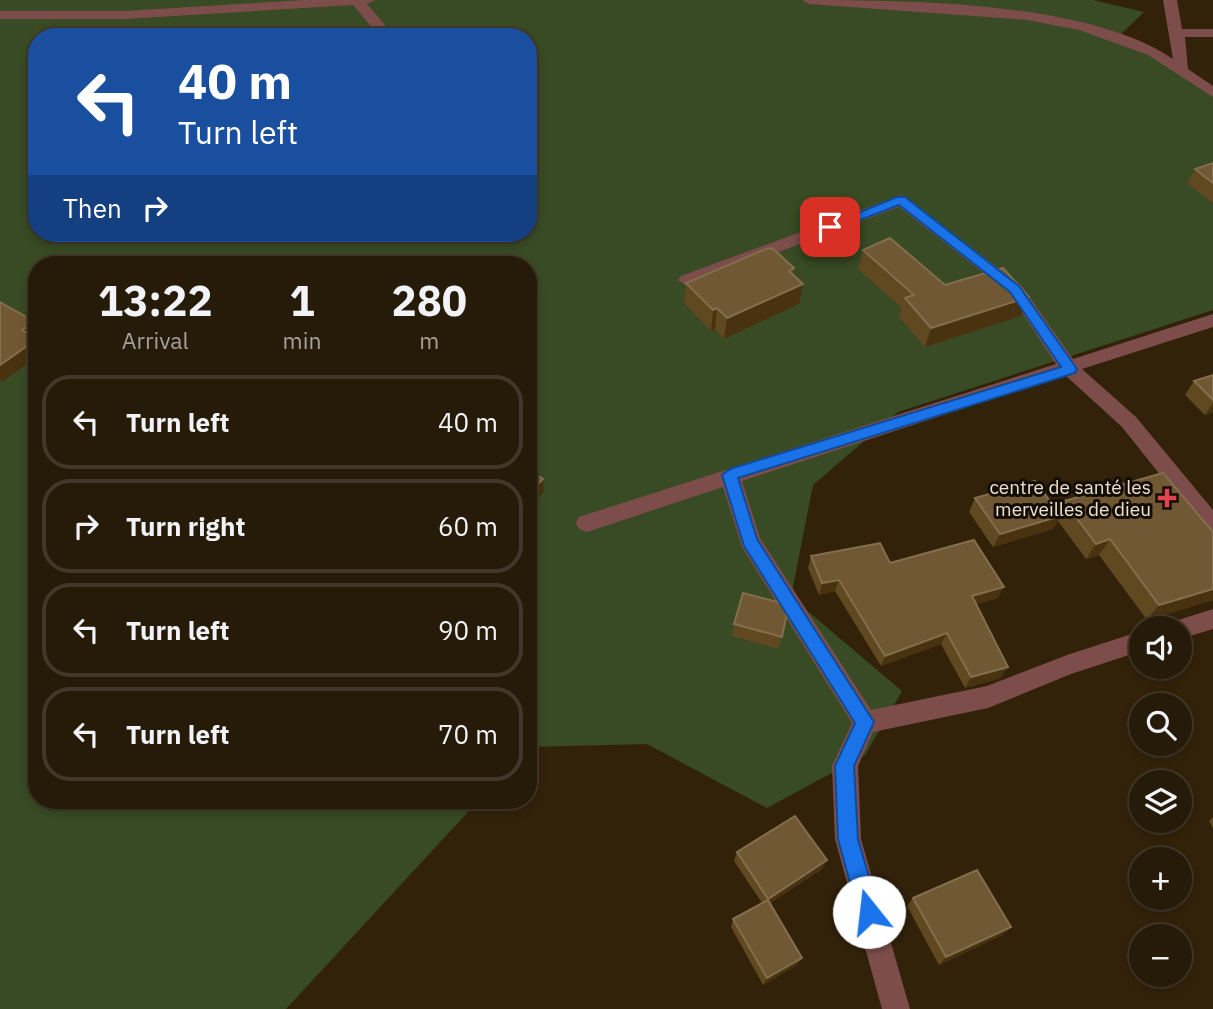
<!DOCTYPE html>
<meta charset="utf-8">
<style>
:root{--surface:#261a08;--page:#2e2312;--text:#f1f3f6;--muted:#a4a19c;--line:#423829}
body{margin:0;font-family:"IBM Plex Sans",sans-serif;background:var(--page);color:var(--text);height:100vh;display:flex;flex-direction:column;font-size:26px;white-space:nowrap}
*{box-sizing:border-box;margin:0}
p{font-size:23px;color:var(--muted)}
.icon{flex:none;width:38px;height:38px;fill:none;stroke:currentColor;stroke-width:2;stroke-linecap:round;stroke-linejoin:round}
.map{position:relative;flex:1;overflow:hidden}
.details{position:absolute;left:28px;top:256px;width:509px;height:553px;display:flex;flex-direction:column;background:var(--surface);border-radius:28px;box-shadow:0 4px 10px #0003,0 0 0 2px var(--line)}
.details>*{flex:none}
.guide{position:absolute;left:28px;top:28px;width:509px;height:214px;border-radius:28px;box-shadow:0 4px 10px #0003,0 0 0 2px var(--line);background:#1a4fa0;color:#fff;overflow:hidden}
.fabs{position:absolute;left:1129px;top:616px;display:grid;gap:14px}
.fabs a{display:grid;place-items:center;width:63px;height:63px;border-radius:50%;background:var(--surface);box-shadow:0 4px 10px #0003,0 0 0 2px var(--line);font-size:35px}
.pin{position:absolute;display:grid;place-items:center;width:60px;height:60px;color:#fff;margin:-30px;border-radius:14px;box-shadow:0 4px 10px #0006}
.me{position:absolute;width:77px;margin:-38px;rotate:344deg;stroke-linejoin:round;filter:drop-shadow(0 0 5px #0008)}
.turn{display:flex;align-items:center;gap:24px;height:147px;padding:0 35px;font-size:32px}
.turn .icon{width:91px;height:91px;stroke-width:2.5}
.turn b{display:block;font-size:49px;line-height:60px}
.then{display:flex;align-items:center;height:66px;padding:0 35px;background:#0003;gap:14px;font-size:26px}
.eta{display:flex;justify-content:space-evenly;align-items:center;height:119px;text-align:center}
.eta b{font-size:42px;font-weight:700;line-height:49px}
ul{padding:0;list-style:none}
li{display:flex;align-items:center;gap:21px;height:94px;margin:0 14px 10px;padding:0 21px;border:4px solid var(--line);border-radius:28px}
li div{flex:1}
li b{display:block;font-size:26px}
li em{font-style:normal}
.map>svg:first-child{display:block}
</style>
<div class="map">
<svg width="1213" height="1009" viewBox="0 0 1213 1009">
<rect width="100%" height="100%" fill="#32220a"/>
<path fill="#384b24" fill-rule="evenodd" d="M0,0H1093L1144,12L1119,36L1213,90V310L898,412L813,485L791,597L902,691L865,755L767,808L647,744L529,747L528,264H37V800H479L286,1009H0ZM37,37H528V233H37Z"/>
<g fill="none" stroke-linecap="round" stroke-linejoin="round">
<path fill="#7d4d4b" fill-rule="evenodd" d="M304,0H376L367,4L395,37H380L353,5L125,19H0V11H125Z
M802,0C905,0 1088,1 1173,59L1163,0H1177L1182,29H1213V37H1185L1188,69L1213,86V97L1148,55L1079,30L1027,20L809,4Z
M901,195L1021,285L1073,359L1213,314V327L1082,369L1136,417L1213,510V534L1205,531L1122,427L1065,375L742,481L760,538L871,710L987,686L1067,655L1141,631V651L1071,674L988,708L873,732L858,766L861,839L910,1009H882L835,839L832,766L852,723L742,547L723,487L587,532L579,529L576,523L579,517L1056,364L1009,293L899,207L693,284L687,286L678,280L681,276Z
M1213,609V629L1180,639V628H1169L1172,622Z"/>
</g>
<path fill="#604820" d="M1213,163V203L1187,183L1195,169Z
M863,250L945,285L1029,297L1021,316L925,347L899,317L902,308L858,269Z
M794,268L793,274L799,304L724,339L715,329L711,331L684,303L686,283Z
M1213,375V412L1205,415L1185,395L1194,381Z
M975,498L1058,511L1064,501L1213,532V600L1147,620L1099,555L1086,559L1058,521L1053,529L993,547L969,512Z
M811,556L890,563L998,598L976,604L1001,678L965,688L941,644L881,666L835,591L819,595L808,568Z
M734,624L782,637L778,649L732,636Z
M1213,817V828L1209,821Z
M737,852L827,860L822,869L770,903L802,958L797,965L763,985L731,927L733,919L762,903L734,861Z
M913,898L1011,927L1002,935L939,965L907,906Z"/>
<path fill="#48320f" d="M803,284L799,304L724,339L727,318Z
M1029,297L1021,316L925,347L931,328Z
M717,308L715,329L711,331L713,310Z
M35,322L37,326V338L22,330Z
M37,339V357L2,382L0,379V365Z
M1213,403V412L1205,415Z
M543,479L544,492L528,509V494Z
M1061,516L1053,529L993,547L1000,534Z
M1110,539L1099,555L1086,559L1096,544Z
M839,580L835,591L819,595L822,583Z
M1004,587L998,598L966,607L972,596Z
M1213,589V600L1147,620L1159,605Z
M947,633L941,644L881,666L885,656Z
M1008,667L1001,678L965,688L971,677Z
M827,860L822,869L765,907L768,899Z
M1011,927L1002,935L939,965L946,957Z
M802,958L797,965L763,985L767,978Z"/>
<path fill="#705834" stroke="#836e4d" stroke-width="2" d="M1213,163V183L1195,169Z
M890,238L945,285L1003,268L1029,297L931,328L905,298L914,295L863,250Z
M772,248L794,268L789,271L803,284L727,318L717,308L713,310L686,283L766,249Z
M0,302L35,322L22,330L37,339L0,365Z
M1213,375V400L1194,381Z
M528,470L543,479L528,494Z
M1163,473L1213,532V589L1159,605L1110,539L1096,544L1064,501Z
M1035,481L1061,516L1000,534L975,498Z
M974,540L1004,587L972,596L1008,667L971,677L947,633L885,656L839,580L822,583L811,556L880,543L890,563Z
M743,593L785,604L788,608L782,637L734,624Z
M795,816L827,860L768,899L737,852Z
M977,870L1011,927L946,957L913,898Z
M768,900L802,958L767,978L733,919Z"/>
<path fill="#1a73e8" stroke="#114b97" stroke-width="2" d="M897,197H905L1019,286L1077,369L1075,373L738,478L757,539L874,722L854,766L858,839L879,912L876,919L869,922L861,919L858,912L838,839L835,766L855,723L744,546L722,475L730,469L1061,367L1010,292L899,205L834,230L823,227Z"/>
<path fill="#e0444e" stroke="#140d04" stroke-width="2.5" d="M1163.5 487.5h7v7h7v7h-7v7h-7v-7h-7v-7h7z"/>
<g text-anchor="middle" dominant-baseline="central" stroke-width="6" stroke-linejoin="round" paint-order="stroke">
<g font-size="19" fill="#ece1d3" stroke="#140d04" text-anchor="end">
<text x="1151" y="487">centre de santé les<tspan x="1151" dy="22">merveilles de dieu</tspan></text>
</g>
</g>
</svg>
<div class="fabs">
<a><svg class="icon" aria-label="sound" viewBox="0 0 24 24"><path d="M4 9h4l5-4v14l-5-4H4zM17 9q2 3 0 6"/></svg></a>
<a><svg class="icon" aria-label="search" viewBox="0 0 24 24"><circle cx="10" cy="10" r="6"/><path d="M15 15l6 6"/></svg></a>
<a><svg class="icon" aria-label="layers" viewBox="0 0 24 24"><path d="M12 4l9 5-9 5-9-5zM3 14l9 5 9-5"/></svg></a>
<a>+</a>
<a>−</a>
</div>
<div class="pin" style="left:830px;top:227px;background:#d93025"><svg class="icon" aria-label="arrive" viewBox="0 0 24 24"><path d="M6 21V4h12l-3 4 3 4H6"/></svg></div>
<svg class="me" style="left:869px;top:912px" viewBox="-20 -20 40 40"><circle r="19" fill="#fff"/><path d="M0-13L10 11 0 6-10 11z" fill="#1a73e8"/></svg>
<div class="guide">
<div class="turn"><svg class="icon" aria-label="left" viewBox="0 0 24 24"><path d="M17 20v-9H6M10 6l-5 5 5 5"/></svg><div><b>40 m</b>Turn left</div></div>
<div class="then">Then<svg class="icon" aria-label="right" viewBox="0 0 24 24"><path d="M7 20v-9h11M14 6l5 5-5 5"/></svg></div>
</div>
<section class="details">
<div class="eta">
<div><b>13:22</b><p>Arrival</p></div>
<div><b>1</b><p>min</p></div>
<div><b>280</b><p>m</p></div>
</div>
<ul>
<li><svg class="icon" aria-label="left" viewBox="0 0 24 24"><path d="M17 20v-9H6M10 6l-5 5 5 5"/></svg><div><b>Turn left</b></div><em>40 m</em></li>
<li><svg class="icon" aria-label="right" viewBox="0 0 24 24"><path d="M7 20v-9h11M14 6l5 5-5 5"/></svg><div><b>Turn right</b></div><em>60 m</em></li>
<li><svg class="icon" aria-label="left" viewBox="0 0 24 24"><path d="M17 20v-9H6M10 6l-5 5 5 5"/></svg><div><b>Turn left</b></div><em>90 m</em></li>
<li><svg class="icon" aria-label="left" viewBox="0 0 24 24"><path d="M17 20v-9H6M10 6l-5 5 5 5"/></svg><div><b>Turn left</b></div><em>70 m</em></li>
</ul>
</section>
</div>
